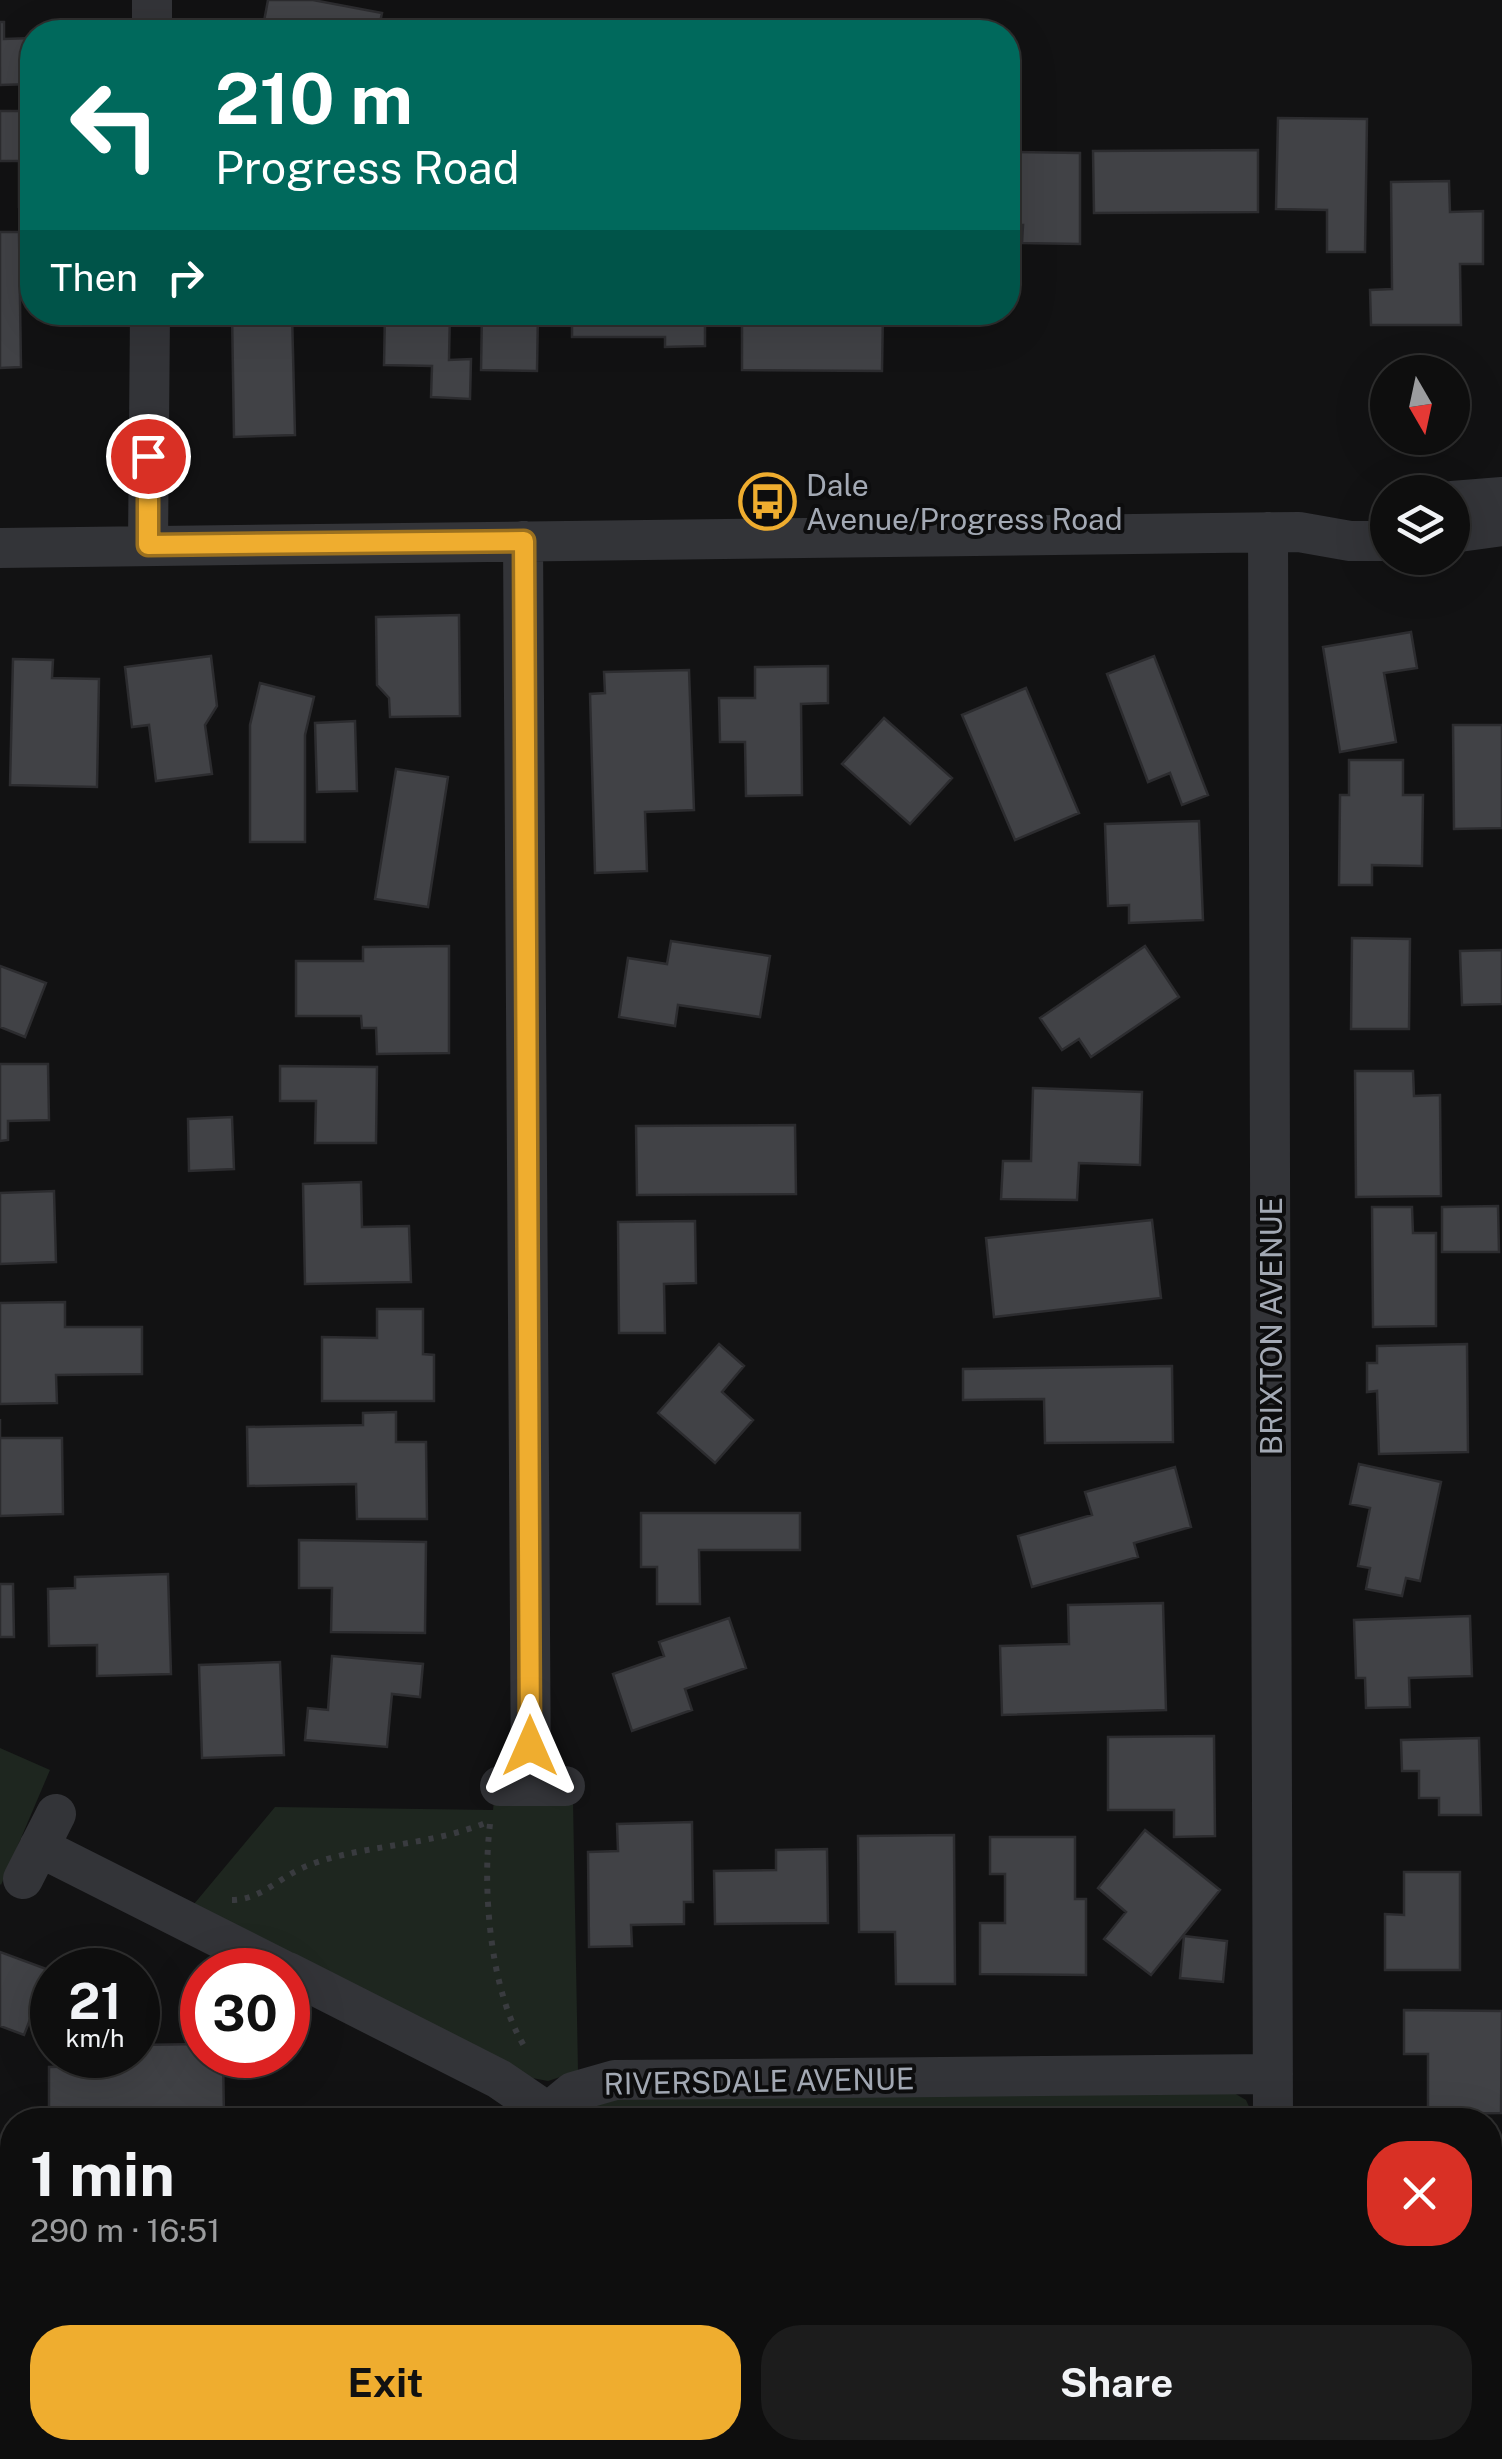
<!DOCTYPE html>
<meta charset="utf-8">
<style>
:root{--surface:#0e0e0e;--page:#1c1c1c;--text:#f1f3f6;--muted:#9b9c9e;--line:#2e2e2e;--accent:#efad2f}
body{margin:0;font-family:"Public Sans",sans-serif;background:var(--page);color:var(--text);height:100vh;display:flex;flex-direction:column;font-size:38px;white-space:nowrap}
*{box-sizing:border-box;margin:0}
p{font-size:32px;color:var(--muted)}
.icon{flex:none;width:55px;height:55px;fill:none;stroke:currentColor;stroke-width:2;stroke-linecap:round;stroke-linejoin:round}
.map{position:relative;flex:1;overflow:hidden}
.drawer{position:absolute;left:0px;top:2108px;width:1502px;height:352px;display:flex;flex-direction:column;background:var(--surface);border-radius:40px 40px 0 0;box-shadow:0 10px 40px #0002,0 0 0 2px var(--line)}
.drawer>*{flex:none}
.banner{position:absolute;left:20px;top:20px;width:1000px;height:305px;border-radius:40px;box-shadow:0 10px 40px #0002,0 0 0 2px var(--line);background:#00695c;color:#fff;overflow:hidden}
.needle{width:65px;rotate:171deg}
.fabs{position:absolute;left:1370px;top:355px;display:grid;gap:20px}
.fabs a{display:grid;place-items:center;width:100px;height:100px;border-radius:50%;background:var(--surface);box-shadow:0 10px 40px #0002,0 0 0 2px var(--line);font-size:50px}
.speed{position:absolute;left:30px;top:1948px;display:flex;gap:20px;font-size:50px;font-weight:700;text-align:center}
.speed>*{display:grid;place-content:center;width:130px;height:130px;border-radius:50%;background:var(--surface);box-shadow:0 10px 40px #0002,0 0 0 2px var(--line);line-height:1}
.speed small{font-size:25px;font-weight:400}
.speed .limit{border:15px solid #d22;background:#fff;color:#111}
.pin{position:absolute;display:grid;place-items:center;width:85px;height:85px;color:#fff;margin:-42px;border:5px solid #fff;border-radius:50%;box-shadow:0 2px 10px #0007}
.me{position:absolute;width:110px;margin:-55px;rotate:0deg;stroke-linejoin:round;filter:drop-shadow(0 0 8px #0008)}
.turn{display:flex;align-items:center;gap:35px;height:210px;padding:0 30px;font-size:45px}
.turn .icon{width:130px;height:130px;stroke-width:2.5}
.turn b{display:block;font-size:70px;line-height:85px}
.then{display:flex;align-items:center;height:95px;padding:0 30px;background:#0003;gap:20px;font-size:38px}
.round{display:grid;place-items:center;flex:none;width:105px;height:105px;border-radius:40px;background:var(--page)}
.headline{display:flex;align-items:center;justify-content:space-between;height:170px;padding:0 30px}
h1{font-size:60px;font-weight:700;line-height:75px}
.primary-button{display:flex;gap:20px;margin-top:auto;padding:20px 30px}
.primary-button a{flex:1;height:115px;border-radius:40px;background:var(--accent);color:#111;font-size:40px;font-weight:700;line-height:115px;text-align:center}
.primary-button a+a{background:var(--page);color:var(--text)}
.map>svg:first-child{display:block}
</style>
<div class="map">
<svg width="1502" height="2459" viewBox="0 0 1502 2459">
<rect width="100%" height="100%" fill="#121213"/>
<path fill="#1e261f" d="M0,1748L50,1770L1,1885L0,1884Z
M494,1800L573,1801L578,2071L548,2081L527,2077L189,1910L275,1807L493,1810Z
M1234,2093L1246,2100L1255,2120H559L589,2100Z
M547,2448H1261V2459H547Z"/>
<path fill="#414246" stroke="#2c2c2f" stroke-width="2.5" d="M268,0H313L382,13L378,32H262Z
M0,22H4V39L32,38V84L0,85Z
M0,111H32V207H19V161H0Z
M1278,118L1367,119L1365,252H1327V210L1276,209Z
M1258,150V212L1094,213L1093,151Z
M1008,152L1080,153V244L1022,243L1023,225H1008Z
M1449,181L1450,212L1483,211V264H1460L1461,325H1371L1370,290L1392,289L1391,182Z
M0,232H19L21,367L0,368Z
M232,312H292L295,435L234,437Z
M385,312H450L449,360L471,359L470,399L431,397L432,366L384,365Z
M482,312H538L537,371L481,370Z
M572,312H705V346L665,347V337H572Z
M742,312H883L882,371L742,370Z
M459,615L460,716L390,717L389,698L377,685L376,617Z
M1411,632L1417,668L1384,673L1396,742L1340,752L1323,647Z
M211,656L217,706L205,725L212,774L156,781L149,725L132,727L125,667Z
M1154,656L1208,795L1182,805L1170,773L1148,782L1107,674Z
M13,659L53,660L52,678L99,679L97,787L10,785Z
M828,666V703L801,704L802,795L746,796L745,742H720L719,698H755V667Z
M689,670L694,810L645,812L647,871L595,873L590,694L605,693L604,672Z
M260,683L314,697L305,735V842H250V725Z
M1026,688L1079,813L1015,840L962,715Z
M884,718L952,778L910,824L842,764Z
M355,721L357,791L317,792L315,723Z
M1453,725H1502V828L1454,829Z
M1349,760H1403V795H1423L1422,866L1372,865V885H1339L1340,795H1349Z
M396,769L448,777L428,907L375,899Z
M1199,821L1203,920L1129,923V905L1108,906L1105,824Z
M1352,938L1410,939L1409,1029H1351Z
M671,941L770,956L760,1017L678,1005L675,1026L619,1017L628,958L667,964Z
M449,946V1053L377,1054L376,1028H362L361,1016H296V961H363V947Z
M1145,946L1179,997L1091,1057L1079,1039L1062,1050L1040,1018Z
M1502,950V1004L1462,1005L1460,951Z
M0,966L46,983L25,1037L0,1027Z
M0,1064H48L49,1120L8,1121V1140L0,1141Z
M280,1066L377,1067L376,1143H315L316,1101H280Z
M1355,1071H1413L1414,1096L1440,1095L1441,1196L1356,1197Z
M1033,1088L1142,1092L1140,1165L1079,1163L1077,1200L1001,1199L1003,1161H1031Z
M232,1117L234,1169L189,1171L188,1119Z
M795,1125L796,1194L637,1195L636,1126Z
M361,1182L362,1227L409,1226L411,1282L305,1284L303,1184Z
M54,1191L56,1262L0,1264V1193Z
M1498,1206L1499,1252H1442V1207Z
M1372,1207H1412L1413,1233H1436V1326L1373,1327Z
M1152,1220L1161,1298L994,1317L986,1238Z
M695,1221L696,1283L664,1284L665,1333H619L618,1222Z
M65,1302V1327H142V1374L56,1375L57,1403L0,1404V1303Z
M377,1309H423V1354L434,1355V1401H322V1337L377,1338Z
M719,1344L744,1366L722,1392L753,1420L715,1463L658,1413Z
M1467,1344L1468,1452L1379,1454L1377,1391L1367,1392V1363H1377V1346Z
M1172,1366L1173,1442L1045,1443L1044,1399L963,1400V1369Z
M396,1412V1442H426L427,1519H357L356,1484L248,1486L247,1427L363,1425V1413Z
M0,1419V1438H62L63,1514L0,1516Z
M1359,1464L1441,1482L1420,1581L1406,1578L1402,1596L1366,1589L1370,1568L1358,1566L1370,1508L1350,1504Z
M1175,1467L1191,1527L1134,1543L1138,1557L1032,1587L1018,1536L1092,1515L1085,1492Z
M641,1513H800V1550H699L700,1604H657V1567H641Z
M299,1540L426,1542L425,1633L331,1632L332,1588H299Z
M168,1574L171,1674L97,1676V1645L49,1646L48,1589L75,1588V1577Z
M0,1584H13L14,1637H0Z
M1163,1603L1166,1710L1002,1715L1000,1646L1069,1644L1068,1605Z
M1470,1616L1472,1676L1409,1678L1410,1707L1366,1708L1365,1678H1356L1354,1620Z
M729,1618L746,1668L685,1689L692,1710L632,1731L613,1674L664,1656L659,1642Z
M332,1656L423,1664L420,1697L392,1694L387,1747L305,1740L308,1708L328,1710Z
M280,1662L284,1755L202,1758L199,1665Z
M1214,1736L1215,1836L1174,1837V1810H1108V1737Z
M1479,1738L1481,1815H1439V1798H1419V1771H1402L1401,1740Z
M692,1822L693,1902H684V1924L631,1925L632,1946L589,1947L588,1852L618,1851L617,1824Z
M1145,1830L1220,1890L1151,1975L1104,1939L1126,1912L1098,1888Z
M954,1835L955,1984H896L895,1932H859L858,1836Z
M990,1837H1075V1899H1086V1975L980,1974V1923H1005V1874H990Z
M827,1849L828,1923L715,1924L714,1871L776,1870V1850Z
M1404,1872H1460V1970H1385V1914L1404,1915Z
M1184,1936L1227,1941L1223,1982L1180,1978Z
M0,1952L49,1970L24,2035L0,2026Z
M1404,2010L1502,2011L1501,2113L1428,2114V2054H1404Z
M202,2044V2055H223L224,2117L49,2119V2067L83,2066V2055H138V2045Z
M1490,2152H1502V2228H1490Z
M0,2255H12V2354H0Z
M1490,2271H1502V2309H1490Z
M10,2362L12,2440L0,2459V2377Z
M305,2448H443V2459H305Z
M1422,2448H1478V2459H1422Z"/>
<g fill="none" stroke-linecap="round" stroke-linejoin="round">
<path stroke="#393b3f" stroke-width="6" stroke-dasharray="5 8" stroke-linecap="butt" d="M490,1824C482,1890 490,1993 526,2049
M232,1900C259,1900 278,1879 302,1868C354,1845 427,1847 485,1823"/>
<path stroke="#333438" stroke-width="40" d="M152,32V0
M1452,501L1502,497
M1268,532L1273,2120
M1452,533L1502,526
M523,541L531,1786
M148,545L150,312
M0,548L1299,532L1350,541H1388
M500,1786H565
M39,1847L283,1970
M23,1879L56,1814
M288,1972L499,2079L546,2111
M539,2120L573,2092L615,2080L1273,2074
M532,2448V2459
M1275,2448V2459"/>
</g>
<g fill="none" stroke-linecap="round" stroke-linejoin="round">
<defs>
<path id="route" d="M148,456V545L524,541L530,1746"/>
</defs>
<use href="#route" stroke="#9b701f" stroke-width="25"/>
<use href="#route" stroke="#efad2f" stroke-width="18"/>
</g>
<defs>
<symbol id="bus-ring" viewBox="-11 -11 22 22"><circle r="9.5" fill="#0d0d0e" stroke="#efad2f" stroke-width="1.5"/><path d="M-5-6H5V4H4V6H2V4H-2V6H-4V4H-5ZM-3.5-4V0h7V-4ZM-3.5 1.2v1.5H-2V1.2ZM2 1.2v1.5H3.5V1.2Z" fill="#efad2f"/></symbol>
</defs>
<g fill-rule="evenodd">
<use href="#bus-ring" x="736" y="470" width="63" height="63"/>
</g>
<g text-anchor="middle" dominant-baseline="central" stroke-width="8" stroke-linejoin="round" paint-order="stroke">
<g font-size="30" fill="#a3a9b4" stroke="#0d0d0e" text-anchor="start">
<text x="806" y="485">Dale<tspan x="806" dy="34">Avenue/Progress Road</tspan></text>
</g>
<g font-size="30" fill="#a3a9b4" stroke="#0d0d0e">
<text transform="translate(1271 1326) rotate(-90)">BRIXTON AVENUE</text>
<text transform="translate(759 2081) rotate(-1)">RIVERSDALE AVENUE</text>
</g>
</g>
</svg>
<div class="fabs">
<a><svg class="needle" viewBox="-14 -14 28 28"><path d="M0-13l5 13h-10z" fill="#e53935"/><path d="M0 13l5-13h-10z" fill="#9b9c9e"/></svg></a>
<a><svg class="icon" aria-label="layers" viewBox="0 0 24 24"><path d="M12 4l9 5-9 5-9-5zM3 14l9 5 9-5"/></svg></a>
</div>
<div class="speed"><div>21<small>km/h</small></div><div class="limit">30</div></div>
<div class="pin" style="left:148px;top:456px;background:#d93025"><svg class="icon" aria-label="arrive" viewBox="0 0 24 24"><path d="M6 21V4h12l-3 4 3 4H6"/></svg></div>
<svg class="me" style="left:530px;top:1746px" viewBox="-20 -20 40 40"><path d="M0-17L14 15 0 8-14 15z" fill="#efad2f" stroke="#fff" stroke-width="4"/></svg>
<div class="banner">
<div class="turn"><svg class="icon" aria-label="left" viewBox="0 0 24 24"><path d="M17 20v-9H6M10 6l-5 5 5 5"/></svg><div><b>210 m</b>Progress Road</div></div>
<div class="then">Then<svg class="icon" aria-label="right" viewBox="0 0 24 24"><path d="M7 20v-9h11M14 6l5 5-5 5"/></svg></div>
</div>
<section class="drawer">
<div class="headline"><div><h1>1 min</h1><p>290 m · 16:51</p></div><a class="round" style="background:#d93025;color:#fff"><svg class="icon" aria-label="close" viewBox="0 0 24 24"><path d="M6 6l12 12M18 6L6 18"/></svg></a></div>
<div class="primary-button"><a>Exit</a><a>Share</a></div>
</section>
</div>
